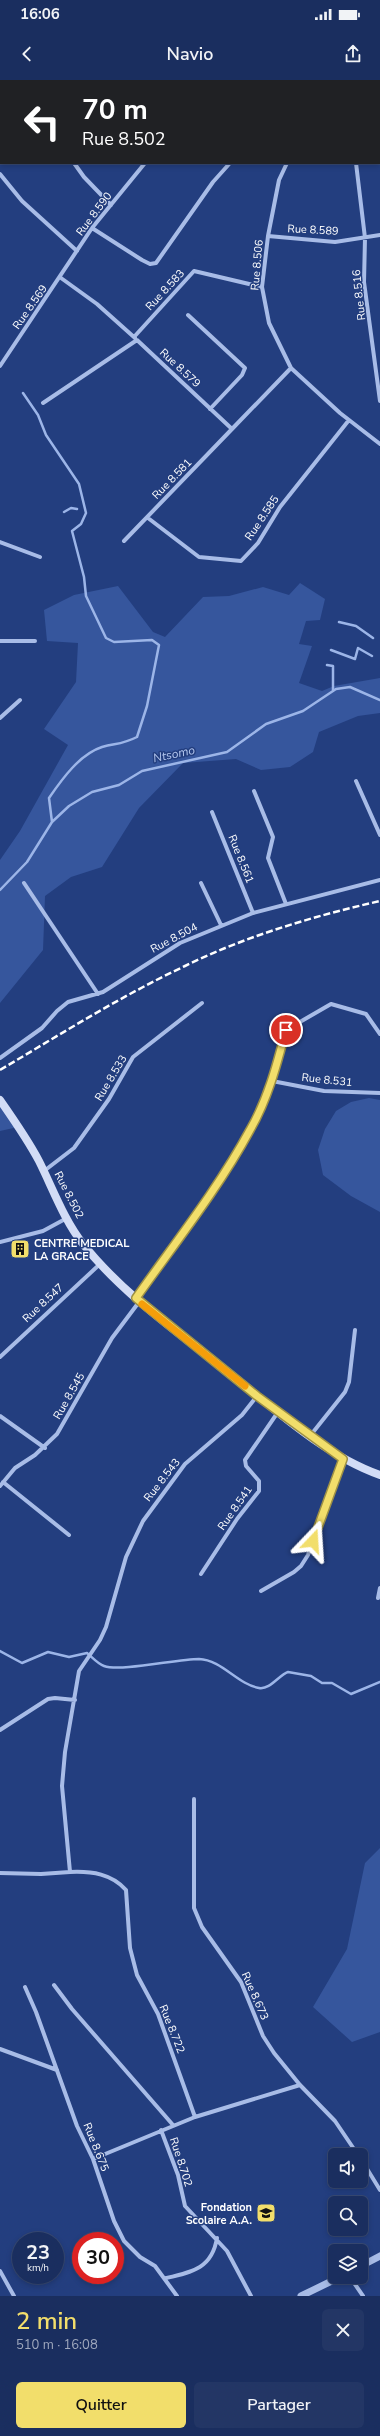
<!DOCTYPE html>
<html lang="fr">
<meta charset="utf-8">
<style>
:root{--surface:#1a2e5f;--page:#233665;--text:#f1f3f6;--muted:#9fa8bd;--line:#384a74;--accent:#f2de6b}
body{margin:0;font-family:"Nunito Sans",sans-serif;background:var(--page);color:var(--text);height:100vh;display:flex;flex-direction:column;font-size:15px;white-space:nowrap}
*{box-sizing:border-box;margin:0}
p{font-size:13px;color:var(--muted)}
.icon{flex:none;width:22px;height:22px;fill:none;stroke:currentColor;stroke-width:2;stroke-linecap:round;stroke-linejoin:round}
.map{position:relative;height:2216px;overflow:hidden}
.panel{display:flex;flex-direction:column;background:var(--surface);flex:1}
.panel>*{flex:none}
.hud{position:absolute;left:0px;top:0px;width:380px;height:84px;box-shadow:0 2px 6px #0003,0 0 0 1px var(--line);background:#202124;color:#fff;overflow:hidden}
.buttons{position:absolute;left:328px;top:2068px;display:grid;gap:8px}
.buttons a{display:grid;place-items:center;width:40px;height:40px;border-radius:6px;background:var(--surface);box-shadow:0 2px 6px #0003,0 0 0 1px var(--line);font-size:20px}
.speed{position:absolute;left:12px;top:2152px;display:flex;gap:8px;font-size:20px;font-weight:700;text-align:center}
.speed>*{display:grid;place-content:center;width:52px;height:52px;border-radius:50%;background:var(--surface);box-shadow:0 2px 6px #0003,0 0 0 1px var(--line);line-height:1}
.speed small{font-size:10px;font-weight:400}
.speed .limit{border:6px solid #d22;background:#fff;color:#111}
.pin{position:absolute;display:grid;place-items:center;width:34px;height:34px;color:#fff;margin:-17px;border:2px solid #fff;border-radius:50%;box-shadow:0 1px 4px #0007}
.me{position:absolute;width:44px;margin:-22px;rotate:20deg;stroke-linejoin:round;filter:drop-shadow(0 0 3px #0008)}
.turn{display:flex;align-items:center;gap:14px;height:84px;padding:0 16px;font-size:18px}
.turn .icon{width:52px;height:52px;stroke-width:2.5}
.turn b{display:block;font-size:28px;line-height:34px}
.round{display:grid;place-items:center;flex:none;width:42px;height:42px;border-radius:6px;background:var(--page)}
.overview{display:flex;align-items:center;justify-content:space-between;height:68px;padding:0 16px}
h1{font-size:24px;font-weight:600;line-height:30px;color:var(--accent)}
.button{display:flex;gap:8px;margin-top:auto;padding:8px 16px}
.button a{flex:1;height:46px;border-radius:6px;background:var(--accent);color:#111;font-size:16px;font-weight:600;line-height:46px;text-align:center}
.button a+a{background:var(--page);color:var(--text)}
.status{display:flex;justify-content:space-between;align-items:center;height:28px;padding:0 20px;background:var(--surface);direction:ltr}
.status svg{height:11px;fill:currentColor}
header{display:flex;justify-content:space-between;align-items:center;height:52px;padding:0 16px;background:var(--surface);font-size:18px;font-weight:600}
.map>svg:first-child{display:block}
</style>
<div class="status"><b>16:06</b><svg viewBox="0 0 49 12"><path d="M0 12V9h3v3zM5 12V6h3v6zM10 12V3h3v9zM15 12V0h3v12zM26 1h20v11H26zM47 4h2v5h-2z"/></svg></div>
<header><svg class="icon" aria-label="back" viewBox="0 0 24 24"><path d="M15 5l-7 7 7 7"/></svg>Navio<svg class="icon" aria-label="share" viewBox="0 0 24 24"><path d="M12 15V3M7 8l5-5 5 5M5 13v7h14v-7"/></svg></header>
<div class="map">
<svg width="380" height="2216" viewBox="0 0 380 2216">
<rect width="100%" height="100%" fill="#233e7f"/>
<path fill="#36569d" d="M300,503L325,519L320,540L306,541L299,564L312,566L299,603L322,611L334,606L380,598V633L358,636L319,652L313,672L290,687L261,690L236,679L183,683L139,728L102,787L71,797L45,816L43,870L0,923V780L20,751L68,665L44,649L76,602L78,563L47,561L44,530L74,515L118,506L153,552L165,557L203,517L229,516L263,507L289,515Z
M369,1018L380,1020V1132L351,1116L323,1095L318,1070L325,1049L336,1031L351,1022Z
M0,1020L18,1047L0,1051Z
M380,1768V1952L352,1962L313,1927L347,1869L365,1783Z"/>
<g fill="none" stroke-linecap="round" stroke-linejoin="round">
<path stroke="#9cb5e8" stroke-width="2.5" d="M98,1V0
M110,1V0
M261,1V0
M285,1V0
M23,313L38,335L46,355L79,404L86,433L81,444L72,451L84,497L86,516L106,558L114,562L152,560L159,565L147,626L137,657C121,665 116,663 102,667C80,674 62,699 49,718L52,742
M64,432L71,428L77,429
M339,542L356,546L373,558
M331,570L355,579L358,568L372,576
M327,585L333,586V610
M0,810L27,782L52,742L69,726L92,712L119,705L142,691L227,672L266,644L303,631L336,609L350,607L380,620
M0,1571L22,1583L48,1572L69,1577L87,1573C92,1577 98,1584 104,1586C121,1592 177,1579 199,1579C222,1580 237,1604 259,1608C270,1610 279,1595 288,1592L311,1596L322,1603H332L351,1614L380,1602"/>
<path stroke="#a8bce7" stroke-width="4" d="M160,0V1
M38,1V0
M322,1V0
M379,59L380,58
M74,83L84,97L111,125
M287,83L279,100L268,156L262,207L269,243L291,288L340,333L380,364
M356,83L365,158L364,202L380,321
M0,94L22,121L77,171
M92,148L142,180L150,184L156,183L213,102L230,83
M268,156L335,162L380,155
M61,198L97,224L135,258
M188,235L245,288L242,295L210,329
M134,257L194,191L262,207
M0,286L92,148L145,83
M43,323L137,260L232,349L291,288
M148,438L199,477L241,481L258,463L280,427L349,340
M124,461L232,349
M0,462L40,477
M0,561H35
M0,638L20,620
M356,701L380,755
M254,711L273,757L268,778L286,824
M212,732L253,833
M24,803L98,914
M201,803L221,845
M0,978L42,948L57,931L68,922L103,912L180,863L253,833L380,800
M272,1001L324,1011L380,1013
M44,1091L74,1068L109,1019L133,977L202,923
M0,1162L43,1151L67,1138
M136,1218C175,1163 218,1109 250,1050C267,1019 276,984 286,950L331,924L366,934L380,954
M0,1277L100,1184
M0,1336L45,1368
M310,1356L345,1312L349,1302L355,1250
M3,1402L69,1455
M0,1406L15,1388L35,1375L57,1354L112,1258L139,1222
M201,1494L237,1439L259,1411V1401L246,1386L245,1380L278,1332
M261,1511L294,1492L301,1486L308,1475L343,1379
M378,1518L380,1508
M0,1650L48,1619L55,1618L75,1620
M194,1719V1828L202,1847L241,1902L263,1956L274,1973L300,2005L335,2041L358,2075
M0,1793L41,1794L70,1792
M54,1905L72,1929L173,2045
M25,1907L36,1932L77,2046L93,2079L114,2141L124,2161L140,2177L155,2186L177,2216
M0,1969L57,1990
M195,2037L158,1934L137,1895L130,1868L126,1810C112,1794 92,1791 70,1792L62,1706L65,1672L79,1591L100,1560L106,1547L126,1477L143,1441L185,1384L242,1335L257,1316
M161,2050L178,2095L185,2126L227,2171L251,2216
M93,2079L195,2037L300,2005
M361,2079L380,2110
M0,2191L14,2216
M350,2197L363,2216
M166,2198C193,2192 212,2188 217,2158"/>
<path stroke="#a8bce7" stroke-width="7" d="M361,2186L380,2176
M301,2216L340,2197"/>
<path stroke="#d2dcf6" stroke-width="8" d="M0,1020C14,1040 28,1060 39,1081C53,1109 64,1140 83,1164C122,1213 175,1250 223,1288C271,1326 323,1375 380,1395"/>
<path stroke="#fff" stroke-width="2.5" stroke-dasharray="7 3" stroke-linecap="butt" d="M0,990C61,954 121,916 185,886C246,856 314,836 380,821"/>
</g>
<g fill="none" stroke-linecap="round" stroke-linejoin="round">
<defs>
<path id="route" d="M286,950C277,984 268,1019 250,1050C218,1109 175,1163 136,1218L257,1316L343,1379L313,1461"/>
</defs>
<use href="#route" stroke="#9d9046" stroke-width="10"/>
<use href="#route" stroke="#f2de6b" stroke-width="7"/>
<path stroke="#f59e0b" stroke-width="7" d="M142,1224L245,1306"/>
</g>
<defs>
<symbol id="building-square" viewBox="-11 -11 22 22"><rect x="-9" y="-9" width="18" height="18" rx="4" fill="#f2de6b" stroke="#233e7f"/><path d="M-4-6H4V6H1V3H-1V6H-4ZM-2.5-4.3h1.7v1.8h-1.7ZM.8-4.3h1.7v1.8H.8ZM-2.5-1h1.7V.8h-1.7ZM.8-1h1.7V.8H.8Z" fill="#111"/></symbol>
<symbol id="school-square" viewBox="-11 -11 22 22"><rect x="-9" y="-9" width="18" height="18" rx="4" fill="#f2de6b" stroke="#233e7f"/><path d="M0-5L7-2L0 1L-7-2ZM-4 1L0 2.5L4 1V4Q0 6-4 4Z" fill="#111"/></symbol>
</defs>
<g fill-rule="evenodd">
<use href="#building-square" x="9" y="1158" width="22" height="22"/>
<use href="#school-square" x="255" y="2122" width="22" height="22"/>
</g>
<g text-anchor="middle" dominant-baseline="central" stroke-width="3" stroke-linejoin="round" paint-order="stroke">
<g font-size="11" fill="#fff" stroke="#233e7f">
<text transform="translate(94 134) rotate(-53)">Rue 8.590</text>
<text transform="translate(313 150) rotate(3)">Rue 8.589</text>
<text transform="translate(257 185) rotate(-85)">Rue 8.506</text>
<text transform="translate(165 210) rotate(-47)">Rue 8.583</text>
<text transform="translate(359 215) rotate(-96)">Rue 8.516</text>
<text transform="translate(30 227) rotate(-55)">Rue 8.569</text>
<text transform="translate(180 288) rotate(43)">Rue 8.579</text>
<text transform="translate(172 399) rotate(-46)">Rue 8.581</text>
<text transform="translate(262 438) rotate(-56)">Rue 8.585</text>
<text transform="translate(241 779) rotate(68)">Rue 8.561</text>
<text transform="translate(174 858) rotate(-28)">Rue 8.504</text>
<text transform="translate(111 998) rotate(-59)">Rue 8.533</text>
<text transform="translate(327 1000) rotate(6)">Rue 8.531</text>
<text transform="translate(69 1115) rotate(63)">Rue 8.502</text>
<text transform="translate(43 1223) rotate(-43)">Rue 8.547</text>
<text transform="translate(69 1316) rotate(-60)">Rue 8.545</text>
<text transform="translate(162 1400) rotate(-52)">Rue 8.543</text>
<text transform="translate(235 1428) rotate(-55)">Rue 8.541</text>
<text transform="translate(255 1916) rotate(66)">Rue 8.673</text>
<text transform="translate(172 1949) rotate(68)">Rue 8.722</text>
<text transform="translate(96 2067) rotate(68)">Rue 8.675</text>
<text transform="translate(181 2082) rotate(72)">Rue 8.702</text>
</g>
<g font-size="11" font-weight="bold" fill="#fff" stroke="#233e7f" text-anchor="start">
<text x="34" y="1163">CENTRE MEDICAL<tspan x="34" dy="13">LA GRACE</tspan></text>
<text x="252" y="2127" text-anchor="end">Fondation<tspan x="252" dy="13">Scolaire A.A.</tspan></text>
</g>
<g font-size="12" font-style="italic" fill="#b3c6ee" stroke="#233e7f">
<text transform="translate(174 674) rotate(-12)">Ntsomo</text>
</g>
</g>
</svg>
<div class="buttons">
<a><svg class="icon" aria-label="sound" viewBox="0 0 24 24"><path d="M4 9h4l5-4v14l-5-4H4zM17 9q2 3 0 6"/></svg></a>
<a><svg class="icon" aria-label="search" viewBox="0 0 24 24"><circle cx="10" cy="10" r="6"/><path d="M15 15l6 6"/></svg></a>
<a><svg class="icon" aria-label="layers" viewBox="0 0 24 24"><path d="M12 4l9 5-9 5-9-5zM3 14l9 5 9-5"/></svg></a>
</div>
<div class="speed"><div>23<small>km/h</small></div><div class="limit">30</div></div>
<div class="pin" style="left:286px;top:950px;background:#d93025"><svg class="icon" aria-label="arrive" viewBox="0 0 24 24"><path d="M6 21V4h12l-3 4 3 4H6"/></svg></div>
<svg class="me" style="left:313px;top:1461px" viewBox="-20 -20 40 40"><path d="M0-17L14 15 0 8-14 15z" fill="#f2de6b" stroke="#fff" stroke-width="4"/></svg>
<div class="hud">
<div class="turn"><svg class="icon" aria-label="left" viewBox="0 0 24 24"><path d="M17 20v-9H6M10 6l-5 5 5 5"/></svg><div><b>70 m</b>Rue 8.502</div></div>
</div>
</div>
<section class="panel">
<div class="overview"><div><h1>2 min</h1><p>510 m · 16:08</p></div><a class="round"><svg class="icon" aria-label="close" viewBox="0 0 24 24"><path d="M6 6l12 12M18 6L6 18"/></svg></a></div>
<div class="button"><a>Quitter</a><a>Partager</a></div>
</section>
